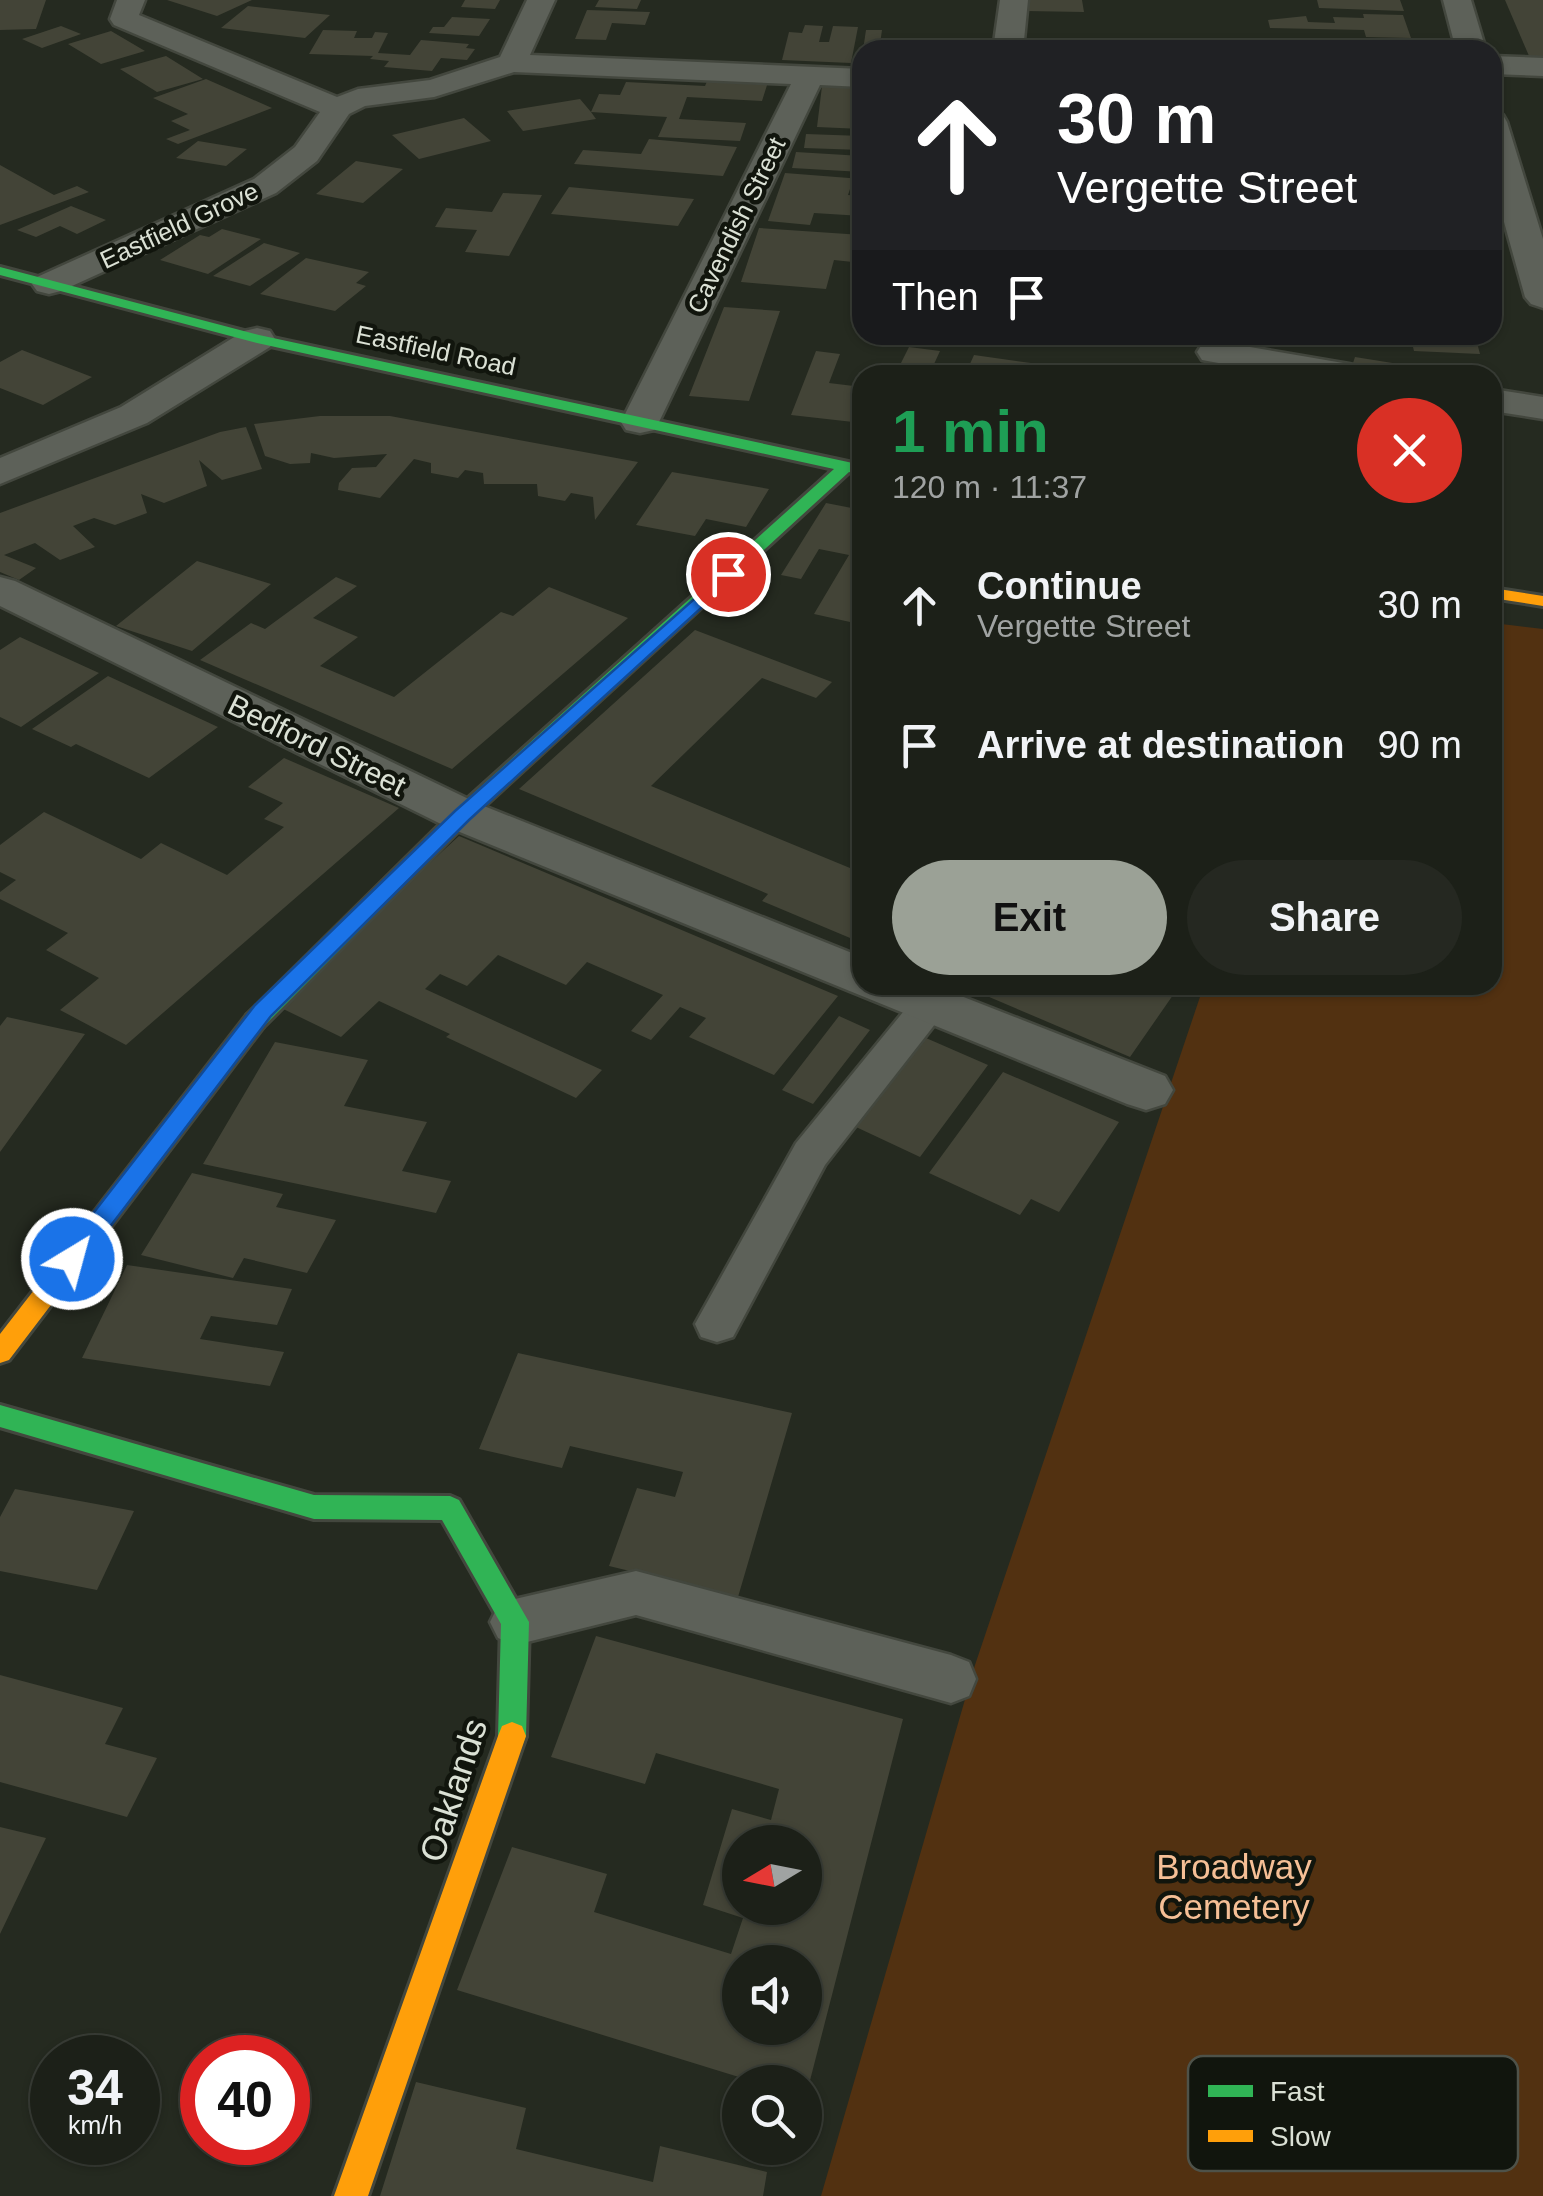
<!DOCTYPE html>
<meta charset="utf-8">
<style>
:root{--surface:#1c2018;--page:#252821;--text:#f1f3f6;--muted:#a0a3a2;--line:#3a3e37;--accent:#9ba196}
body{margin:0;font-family:Arial,sans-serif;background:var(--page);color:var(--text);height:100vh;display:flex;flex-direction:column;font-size:38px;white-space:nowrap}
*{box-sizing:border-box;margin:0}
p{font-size:32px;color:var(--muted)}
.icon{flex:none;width:55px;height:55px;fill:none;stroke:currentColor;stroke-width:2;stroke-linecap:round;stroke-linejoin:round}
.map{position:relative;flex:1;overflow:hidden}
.sheet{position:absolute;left:852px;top:365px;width:650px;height:630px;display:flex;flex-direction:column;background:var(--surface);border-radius:30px;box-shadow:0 2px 8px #0004,0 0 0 2px var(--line)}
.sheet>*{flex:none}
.top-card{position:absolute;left:852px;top:40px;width:650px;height:305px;border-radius:30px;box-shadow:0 2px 8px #0004,0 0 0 2px var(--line);background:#202124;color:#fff;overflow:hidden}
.needle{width:65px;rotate:260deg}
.buttons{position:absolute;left:722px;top:1825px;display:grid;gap:20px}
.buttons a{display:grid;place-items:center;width:100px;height:100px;border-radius:50%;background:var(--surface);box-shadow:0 2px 8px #0004,0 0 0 2px var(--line);font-size:50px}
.speed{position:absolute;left:30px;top:2035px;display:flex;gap:20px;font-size:50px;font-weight:700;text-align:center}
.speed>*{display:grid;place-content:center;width:130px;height:130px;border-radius:50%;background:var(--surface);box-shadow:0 2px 8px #0004,0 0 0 2px var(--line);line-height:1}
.speed small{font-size:25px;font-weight:400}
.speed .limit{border:15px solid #d22;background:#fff;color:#111}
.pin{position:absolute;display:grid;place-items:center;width:85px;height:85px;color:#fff;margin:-42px;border:5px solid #fff;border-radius:50%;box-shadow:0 2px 10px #0007}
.me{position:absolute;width:110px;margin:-55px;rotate:37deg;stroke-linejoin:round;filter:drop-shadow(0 0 8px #0008)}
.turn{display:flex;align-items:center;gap:35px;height:210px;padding:0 40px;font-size:45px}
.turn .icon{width:130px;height:130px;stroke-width:2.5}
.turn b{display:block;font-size:70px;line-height:85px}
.then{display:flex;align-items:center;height:95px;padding:0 40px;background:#0003;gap:20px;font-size:38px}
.round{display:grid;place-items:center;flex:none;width:105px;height:105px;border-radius:52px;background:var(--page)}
.overview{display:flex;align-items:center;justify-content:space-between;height:170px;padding:0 40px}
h1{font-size:60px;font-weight:700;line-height:75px;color:#1e9e55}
.cta{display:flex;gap:20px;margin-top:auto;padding:20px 40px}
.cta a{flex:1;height:115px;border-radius:60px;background:var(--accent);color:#111;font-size:40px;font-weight:700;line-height:115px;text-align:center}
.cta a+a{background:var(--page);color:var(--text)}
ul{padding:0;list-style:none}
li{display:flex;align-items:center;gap:30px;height:140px;padding:0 40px}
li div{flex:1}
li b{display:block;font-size:38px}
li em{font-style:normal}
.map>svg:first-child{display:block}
</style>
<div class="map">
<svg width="1543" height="2196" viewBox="0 0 1543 2196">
<rect width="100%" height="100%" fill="#252a20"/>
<path fill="#523111" d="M1493,623L1543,629V2196H821L975,1665L1204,985H1492Z"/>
<path fill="#434437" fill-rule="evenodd" d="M0,0H46L36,29L0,30Z
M167,0H252L217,16Z
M465,0H500L495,9L461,7Z
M599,0H641L637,9L595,7Z
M1025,0H1082L1084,12L1026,11Z
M1317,0H1400L1404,11L1319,8Z
M1505,0H1543V56H1529Z
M248,6L330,15L305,38L221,28Z
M587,10L650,12L645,25L612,23L606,40L575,39Z
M1363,14L1403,15L1411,38L1366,37L1364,30L1270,28L1268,20L1306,16L1308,22L1335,23L1333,17L1364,18Z
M452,17L490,19L479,36L429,33L433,27H444Z
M805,25L823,26L819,42H829L833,26L858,27L851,63L782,60L789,32L802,33Z
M61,26L81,34L42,48L22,39Z
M323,30L357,31L354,38H372L375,32L388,33L378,53L410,55L421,40L469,44L466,48L475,49L467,60L441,58L432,71L384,67L389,61L370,59L373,56L309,54Z
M866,30H882L880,44L911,45L912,39L942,40L941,50H863Z
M111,31L145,51L101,64L68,44Z
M1011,39L1053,40L1054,50H1011Z
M1365,40L1409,41L1413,50H1369Z
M1105,43L1144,44L1145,50H1105Z
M166,56L203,79L157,92L120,69Z
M206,79L272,108L178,144L166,139L190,130L171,121L188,114L153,98Z
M708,79L768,82L762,101L687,97L679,119L746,123L740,141L658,137L667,117L591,112L596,119L523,131L507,111L580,99L591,112L599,94L620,95L626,82L705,86Z
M822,86L862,87V129L817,127Z
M464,118L491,141L419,159L392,135Z
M806,134L862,136V150L804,148Z
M649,139L737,147L723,176L574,164L583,150L641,154Z
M198,141L247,149L226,166L176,158Z
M796,152L862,156V172L792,168Z
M356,161L403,169L363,203L316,194Z
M0,165L54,195L77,186L89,192L0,225Z
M785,173L862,179V190L850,189L848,195L862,196V216L814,213L810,225L768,221Z
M569,187L694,199L678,226L551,214Z
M503,193L542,195L509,256L465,252L477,230L435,227L446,208L492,212Z
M71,206L106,220L77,234L60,226L36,237L17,230Z
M759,228L862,235V263L834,260L826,289L741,282Z
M222,229L261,239L208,274L160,260L200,235L209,237Z
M264,243L300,253L250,286L213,276Z
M306,258L369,272L356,283L366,286L335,311L260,294Z
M724,307L780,311L749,401L689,396Z
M1363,335H1475L1480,354L1414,351L1412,343L1364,340Z
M909,347L940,351L929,375H895Z
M22,350L92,377L43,405L0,388V362Z
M816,351L840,354L829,383L862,387V423L791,415Z
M974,355L1031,363L1026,375H965Z
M1355,357L1455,373V375L1350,372Z
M320,416H390L638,462L595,520L593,497L571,493L565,501L538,496L537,484H484L483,473L465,470L458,478L431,473V463L414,459L380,498L338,490L339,483L352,468L376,467L387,454L334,458L311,453L310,463L290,464L265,456L254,424Z
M246,427L262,469L222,480L199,460L207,486L164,503L141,494L147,513L115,525L94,518L73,526L95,547L60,560L35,543L4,555L36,568L19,580L0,572V513L220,432Z
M672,472L769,489L746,527L706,519L695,536L636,525Z
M826,503L862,510V618L859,624L814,614L849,555L819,549L801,579L781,575Z
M197,561L271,584L192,651L116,626Z
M336,577L357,586L313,618L358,637L320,666L394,697L501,612L513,616L549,587L628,618L452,769L200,660L251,623L265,629Z
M695,630L832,682L816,698L762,678L651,786L850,868L862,855V943L762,901L768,894L519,789Z
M20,637L99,673L21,727L0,717V650Z
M108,676L218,727L149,778L76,744L71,747L32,729Z
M284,758L399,808L126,1045L60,1010L99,978L46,950L68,933L0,899V892L16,880L0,872V845L44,812L141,859L161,843L227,875L284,827L264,819L283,803L248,787Z
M459,836L838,996L774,1075L689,1037L706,1018L680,1007L651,1040L631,1031L663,995L587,962L566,985L498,955L467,986L440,974L425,989L602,1070L576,1098L446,1037L450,1034L379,1001L341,1037L275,1005Z
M961,985H1180L1130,1057Z
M839,1016L870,1030L813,1104L782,1090Z
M7,1017L85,1034L0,1152V1026Z
M926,1038L988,1065L920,1157L856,1127Z
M275,1042L368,1060L344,1106L427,1122L402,1171L451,1181L436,1213L203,1164Z
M1003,1072L1119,1122L1059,1212L1031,1199L1020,1215L929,1173Z
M192,1173L283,1194L276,1207L336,1220L307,1273L244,1258L233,1278L141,1255Z
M127,1265L292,1289L277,1325L211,1316L200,1339L284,1352L270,1386L82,1358Z
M518,1353L792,1413L738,1597L609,1566L637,1488L675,1497L683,1472L570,1446L562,1468L479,1449Z
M15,1489L134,1511L97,1590L0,1571V1517Z
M596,1636L903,1719L806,2096L805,2082H755L457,1990L512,1847L607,1874L594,1912L731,1954L743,1918L703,1905L732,1809L771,1820L779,1789L656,1753L645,1784L551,1757ZM740,1842H805V1908H740ZM740,1962H805V2028H740Z
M0,1675L123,1708L105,1744L157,1758L127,1817L0,1782Z
M0,1827L46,1838L0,1934Z
M416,2082L526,2108L516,2149L653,2182L660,2146L767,2172L763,2196H380Z"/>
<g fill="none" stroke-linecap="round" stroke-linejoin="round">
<defs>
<path id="lane" d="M931,991L945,995L950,1005L825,1165L733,1337L717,1342L701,1337L695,1324L796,1143L917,995Z
M636,1571L951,1655L969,1662L976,1679L969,1696L951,1703L636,1615L515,1645L498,1638L490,1622L498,1606L515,1599Z"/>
<path id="street" d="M117,0H145L139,15L337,97L358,89L430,80L500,57L527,0H555L530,55L862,69V87L820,85L659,422L654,430L640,433L626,430L621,422L791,84L514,72L434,97L365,106L349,114L317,161L276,193L61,291L49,294L37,291L32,284L37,277L254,179L295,147L320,112L114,25L110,19Z
M1000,0H1028L1023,50H993Z
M1443,0H1471L1486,50H1456Z
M1492,56L1543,58V76L1492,74Z
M1492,113L1503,115L1507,122L1543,239V308L1531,304L1525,297L1492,179Z
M257,328L270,331L275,339L270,347L147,423L0,484V458L121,407L244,331Z
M1215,341L1349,364L1362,367L1368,375H1285L1202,360L1197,352L1202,344Z
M1492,389L1543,397V419L1492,411Z
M0,577L15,581L479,804L862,957V985H933L1165,1076L1173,1090L1165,1104L1146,1110L1127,1104L445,826L0,606Z"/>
<path id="fast" d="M0,267L259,335L862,465V475L849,472L469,820L263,1027H247L244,1021L247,1015L455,810L834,469L257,343L0,275Z
M0,1405L314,1495L450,1496L459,1500L529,1622L526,1736L522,1746L512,1750L502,1746L498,1736L501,1624L442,1520L314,1519L0,1427Z"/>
<path id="slow" d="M1492,588L1543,596V606L1492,598Z
M255,1013L263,1015L266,1021L263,1027L9,1360L0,1363V1334L247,1015Z
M512,1722L522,1726L526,1736L368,2196H334L498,1736L502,1726Z"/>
</defs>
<use href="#lane" stroke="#43473e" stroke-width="5"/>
<use href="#street" stroke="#43473e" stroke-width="5"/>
<use href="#fast" stroke="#43473e" stroke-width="6"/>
<use href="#slow" stroke="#43473e" stroke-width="6"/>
<use href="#lane" fill="#5d6159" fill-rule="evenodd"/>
<use href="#street" fill="#5d6159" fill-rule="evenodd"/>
<use href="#fast" fill="#30b455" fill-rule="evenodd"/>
<use href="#slow" fill="#ff9f0a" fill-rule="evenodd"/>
</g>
<path fill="#1a73e8" stroke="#114b97" stroke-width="2.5" d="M728,569L736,574L734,578L469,820L271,1016L80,1266H63L60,1259L63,1252L255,1005L455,811Z"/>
<g text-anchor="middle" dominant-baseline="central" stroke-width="9" stroke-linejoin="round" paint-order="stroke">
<g font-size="25" fill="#dbe1d5" stroke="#11150d">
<text transform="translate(179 225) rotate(-25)">Eastfield Grove</text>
<text transform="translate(736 225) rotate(-64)">Cavendish Street</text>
<text transform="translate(436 350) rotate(12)">Eastfield Road</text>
</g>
<g font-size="30" fill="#dbe1d5" stroke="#11150d">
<text transform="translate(317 745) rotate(26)">Bedford Street</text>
</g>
<g font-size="35" fill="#dbe1d5" stroke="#11150d">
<text transform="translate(453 1790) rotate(-72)">Oaklands</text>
</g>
<g font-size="35" fill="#f5bf96" stroke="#11150d">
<text x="1234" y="1866">Broadway<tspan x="1234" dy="40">Cemetery</tspan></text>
</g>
</g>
<rect x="1188" y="2056" width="330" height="115" rx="15" fill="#11150d" stroke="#4e5249" stroke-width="2.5"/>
<rect x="1208" y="2085" width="45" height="12" fill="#30b455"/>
<rect x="1208" y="2130" width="45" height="12" fill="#ff9f0a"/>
<g font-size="28" fill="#dbe1d5">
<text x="1270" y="2101">Fast</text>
<text x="1270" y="2146">Slow</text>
</g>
</svg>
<div class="buttons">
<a><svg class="needle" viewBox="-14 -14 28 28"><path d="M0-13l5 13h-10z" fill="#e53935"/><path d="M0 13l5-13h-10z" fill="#a0a3a2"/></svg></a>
<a><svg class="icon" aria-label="sound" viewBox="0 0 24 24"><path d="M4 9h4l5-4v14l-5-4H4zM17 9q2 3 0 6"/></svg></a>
<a><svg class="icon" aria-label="search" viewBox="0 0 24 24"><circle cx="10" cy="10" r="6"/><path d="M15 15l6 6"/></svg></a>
</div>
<div class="speed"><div>34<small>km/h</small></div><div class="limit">40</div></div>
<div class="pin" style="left:728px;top:574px;background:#d93025"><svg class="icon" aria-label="arrive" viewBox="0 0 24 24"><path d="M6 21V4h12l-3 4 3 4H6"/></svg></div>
<svg class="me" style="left:72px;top:1259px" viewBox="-20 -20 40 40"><circle r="17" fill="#1a73e8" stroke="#fff" stroke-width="3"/><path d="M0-11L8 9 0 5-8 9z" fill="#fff"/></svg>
<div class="top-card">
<div class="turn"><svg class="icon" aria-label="ahead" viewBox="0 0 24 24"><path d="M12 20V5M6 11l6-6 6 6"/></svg><div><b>30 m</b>Vergette Street</div></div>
<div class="then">Then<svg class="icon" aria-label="arrive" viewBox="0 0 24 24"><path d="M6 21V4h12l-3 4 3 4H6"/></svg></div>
</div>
<section class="sheet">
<div class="overview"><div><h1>1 min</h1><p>120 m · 11:37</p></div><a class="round" style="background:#d93025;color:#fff"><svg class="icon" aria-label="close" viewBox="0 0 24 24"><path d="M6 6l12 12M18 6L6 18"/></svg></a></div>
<ul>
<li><svg class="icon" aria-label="ahead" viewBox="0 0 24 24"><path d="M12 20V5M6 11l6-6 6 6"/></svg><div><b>Continue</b><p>Vergette Street</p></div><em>30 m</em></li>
<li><svg class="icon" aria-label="arrive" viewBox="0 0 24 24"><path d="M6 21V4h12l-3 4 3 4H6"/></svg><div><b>Arrive at destination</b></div><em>90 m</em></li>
</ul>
<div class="cta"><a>Exit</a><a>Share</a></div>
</section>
</div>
